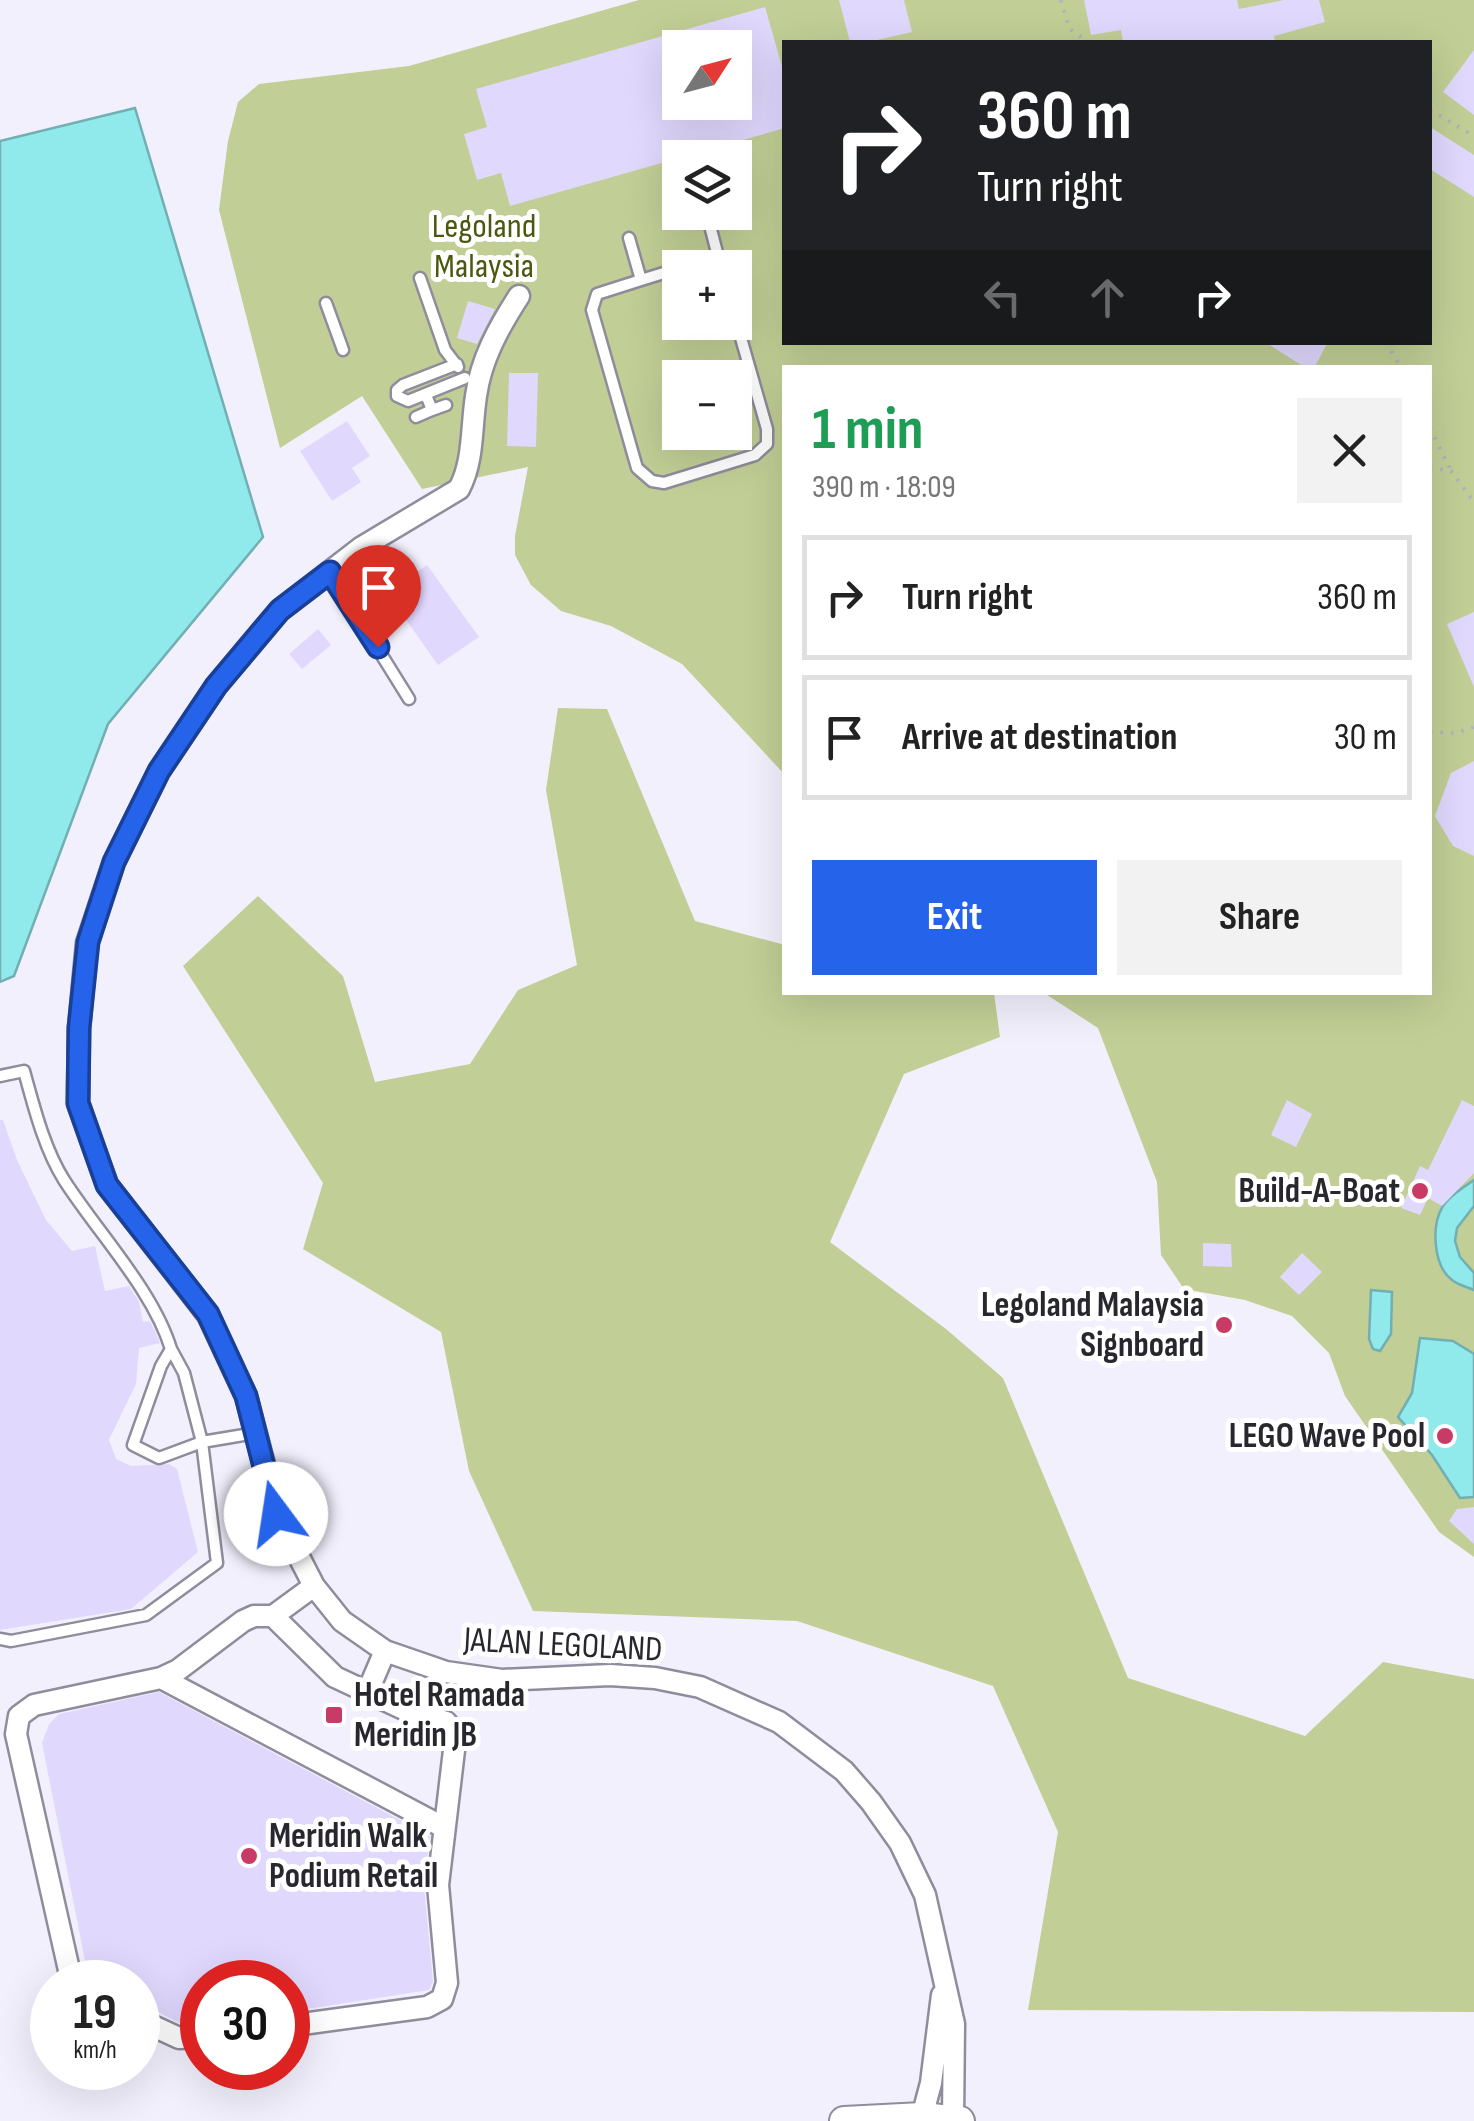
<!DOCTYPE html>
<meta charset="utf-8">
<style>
:root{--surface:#fff;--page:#f2f2f2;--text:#222;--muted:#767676;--line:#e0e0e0;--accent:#2563eb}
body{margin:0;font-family:"Sofia Sans Condensed",sans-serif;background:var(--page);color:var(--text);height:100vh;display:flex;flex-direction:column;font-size:38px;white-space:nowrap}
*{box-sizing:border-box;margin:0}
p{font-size:32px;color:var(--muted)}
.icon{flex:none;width:55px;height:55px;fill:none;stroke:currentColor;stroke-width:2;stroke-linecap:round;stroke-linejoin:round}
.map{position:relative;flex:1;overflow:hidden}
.drawer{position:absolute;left:782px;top:365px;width:650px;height:630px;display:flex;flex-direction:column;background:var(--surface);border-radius:0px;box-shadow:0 10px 40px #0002}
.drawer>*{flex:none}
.top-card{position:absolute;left:782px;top:40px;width:650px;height:305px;border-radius:0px;box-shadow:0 10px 40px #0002;background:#202124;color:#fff;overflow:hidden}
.needle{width:65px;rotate:54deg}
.tools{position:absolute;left:662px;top:30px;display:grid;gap:20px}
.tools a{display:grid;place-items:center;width:90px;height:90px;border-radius:0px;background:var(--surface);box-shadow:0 10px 40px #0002;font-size:50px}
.speed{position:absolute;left:30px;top:1960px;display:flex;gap:20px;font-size:50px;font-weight:700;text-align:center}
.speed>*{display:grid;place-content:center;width:130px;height:130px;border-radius:50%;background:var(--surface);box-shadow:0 10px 40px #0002;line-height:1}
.speed small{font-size:25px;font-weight:400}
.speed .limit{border:15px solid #d22;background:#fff;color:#111}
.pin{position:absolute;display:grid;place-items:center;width:85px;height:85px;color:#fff;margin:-102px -42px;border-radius:50% 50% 50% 0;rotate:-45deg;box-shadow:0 0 10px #0007}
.pin .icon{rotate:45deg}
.me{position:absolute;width:110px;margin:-55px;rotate:346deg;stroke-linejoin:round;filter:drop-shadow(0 0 8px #0008)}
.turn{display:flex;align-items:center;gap:35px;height:210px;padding:0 30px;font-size:45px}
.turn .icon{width:130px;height:130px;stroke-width:2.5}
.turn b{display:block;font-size:70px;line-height:85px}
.lanes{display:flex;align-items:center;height:95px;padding:0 30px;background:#0003;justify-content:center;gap:50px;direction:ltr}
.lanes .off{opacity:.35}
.round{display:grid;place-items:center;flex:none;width:105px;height:105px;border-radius:0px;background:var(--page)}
.headline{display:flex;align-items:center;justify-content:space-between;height:170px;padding:0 30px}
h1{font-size:60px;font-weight:700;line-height:75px;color:#1e9e55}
.action{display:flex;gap:20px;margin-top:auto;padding:20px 30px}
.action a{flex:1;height:115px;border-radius:0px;background:var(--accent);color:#fff;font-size:40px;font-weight:700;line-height:115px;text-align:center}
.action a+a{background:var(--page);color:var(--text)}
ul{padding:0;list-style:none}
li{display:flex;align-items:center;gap:30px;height:125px;margin:0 20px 15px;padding:0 10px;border:5px solid var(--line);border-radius:0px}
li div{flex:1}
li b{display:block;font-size:38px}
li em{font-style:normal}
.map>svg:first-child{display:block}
</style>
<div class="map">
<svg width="1474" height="2121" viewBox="0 0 1474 2121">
<rect width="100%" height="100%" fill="#f3f0fe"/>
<path fill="#c1ce95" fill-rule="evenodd" d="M639,0H1474V1557L1439,1532L1345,1396L1329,1353L1292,1316L1245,1300L1184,1289L1161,1255L1157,1182L1098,1028L1044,993L1430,992V368H785V775L682,664L611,626L561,611L531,585L515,555V536L528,467L422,489L362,396L280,448L219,210L228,141L238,102L259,84L409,66ZM785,42H1430V342H785ZM680,48H735V102H680ZM680,158H735V212H680ZM680,268H735V322H680ZM680,378H735V432H680Z
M558,708L607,709L695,921L785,945V992L994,993L1000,1037L904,1074L830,1242L946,1329L1003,1378L1128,1678L1305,1736L1383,1662L1474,1679V2012L1028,2010L1058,1832L993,1686L797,1621L533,1611L469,1471L441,1332L303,1249L323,1183L183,966L258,896L343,976L375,1082L470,1064L518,990L577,965L546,790Z"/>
<path fill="#90e9eb" stroke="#71afb2" stroke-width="2.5" d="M135,108L263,537L108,724L14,976L0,982V141Z
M1474,1180V1206L1457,1228L1455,1241L1460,1257L1474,1273V1290C1467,1287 1458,1285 1452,1280C1433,1266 1431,1225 1443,1206C1450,1195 1464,1187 1474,1180Z
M1371,1290L1392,1292L1391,1334L1380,1351L1373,1349L1369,1339Z
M1420,1338L1453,1341L1474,1354V1497L1460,1498L1432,1455L1398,1417L1412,1393Z"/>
<path fill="#e0d8fd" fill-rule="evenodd" d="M839,0H904L912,32L868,42H850Z
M1084,0H1237L1239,9L1284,0H1319L1325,22L1274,36L1275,42H1123L1121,30L1091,35Z
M765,7L785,77V128L510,206L501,173L477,180L464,134L487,127L476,89ZM680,48H735V102H680Z
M1474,50V115L1443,92Z
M1430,127L1474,155V197L1430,169Z
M468,301L495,309L477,344L457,338Z
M1265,342H1328L1314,368H1306Z
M509,373H538L536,447L507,446Z
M347,421L370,456L352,468L361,482L332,501L300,451Z
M427,565L479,637L438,665L387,593Z
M1474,612V687L1447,624Z
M318,629L331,645L302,669L289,654Z
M1474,761V856L1453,846L1435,816L1451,773Z
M1287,1100L1312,1114L1296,1147L1271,1135Z
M1462,1100L1474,1106V1173L1442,1206L1428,1198L1420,1215L1401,1208L1420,1166L1428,1170Z
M0,1120H3L17,1160L46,1220L72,1251L95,1246L105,1291L129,1286L139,1302L143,1322L150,1321L155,1331L160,1343L139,1348L136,1384L109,1440L116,1459L131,1466L169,1464L177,1469L198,1552L131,1609L0,1630Z
M1203,1243L1231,1244L1232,1267L1203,1266Z
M1302,1253L1322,1272L1299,1295L1280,1277Z
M1474,1507V1544L1449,1521L1457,1509Z
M159,1692L430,1836L424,1886L433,1982L429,1990L288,2012V1982H202V2023L182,2024L138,2002V1982H101L87,1971L42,1743L49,1724L59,1714Z"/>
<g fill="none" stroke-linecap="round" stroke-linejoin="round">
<defs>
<path id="service" d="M707,214L721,268
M629,238L641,280L597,294L592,310L637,468L652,481L664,483L755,455L767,444V429L735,317
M683,268L718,257
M420,278L445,350L458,367
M641,280L680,268
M326,303L343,350
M457,364L403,385L397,390V396L408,401L465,378
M426,395L432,410L446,405
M416,417L432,410
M330,572L409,699
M0,1076L24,1071C34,1107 44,1148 64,1180C98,1233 153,1290 171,1349
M0,1639L11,1641L146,1615L217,1563L202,1442L184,1373L171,1349L161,1366L133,1445L159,1458L202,1442L256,1433"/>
<path id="minor" d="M519,296C499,327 481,359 476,396C471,428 474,461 459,489L362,547L279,611L216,686L159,771L114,862L87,943L79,1028L78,1103L107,1185L208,1315L246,1396L277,1514L314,1586L342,1621L385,1651L446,1672L502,1680L610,1675L655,1678L700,1687L779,1722L844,1771L871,1802L900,1843L925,1895L954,2024L953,2120
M273,1616L314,1586
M161,1678L443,1827
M367,1693L385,1651
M75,1982L69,1970L16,1734L19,1716L34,1705L161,1678L178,1670L243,1621L254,1616H273L335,1677L410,1712L446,1722L455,1734V1742L438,1885L447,1983L442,1999L427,2007L288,2026
M138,2019L179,2038L202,2037
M922,2117L931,2083L942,1995"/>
<path id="secondary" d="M844,2121L922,2117L960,2121"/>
</defs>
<use href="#service" stroke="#8f8c9b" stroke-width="15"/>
<use href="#minor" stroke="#8f8c9b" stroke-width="25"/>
<use href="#secondary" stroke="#8f8c9b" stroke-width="32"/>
<path stroke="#b3b1bd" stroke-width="4" stroke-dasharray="2.5 8" stroke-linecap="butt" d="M1061,0L1069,28L1087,42
M1430,110L1474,136
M1386,342L1401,368
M1430,428L1451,471
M1430,467L1451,471L1474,502
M1430,732L1456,733L1474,727"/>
<use href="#service" stroke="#fff" stroke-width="10"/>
<use href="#minor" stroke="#fff" stroke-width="20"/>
<use href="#secondary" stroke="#fff" stroke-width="28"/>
</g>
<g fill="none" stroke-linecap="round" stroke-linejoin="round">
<defs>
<path id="route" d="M276,1514L246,1396L208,1314L107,1185L78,1103L79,1028L88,942L114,862L159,771L216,686L280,610L330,572L378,647"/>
</defs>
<use href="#route" stroke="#184099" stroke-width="25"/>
<use href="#route" stroke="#2563eb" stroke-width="18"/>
</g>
<g fill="#c93b67" stroke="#fff" stroke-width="4">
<circle cx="1420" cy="1191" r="10"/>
<circle cx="1224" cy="1325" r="10"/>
<circle cx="1445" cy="1436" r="10"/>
<rect x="324" y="1705" width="20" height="20" rx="5"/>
<circle cx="249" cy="1856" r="10"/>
</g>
<g text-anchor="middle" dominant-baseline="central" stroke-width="10" stroke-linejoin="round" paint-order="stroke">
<g font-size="35" fill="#4c5811" stroke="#fff">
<text x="484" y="226">Legoland<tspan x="484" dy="40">Malaysia</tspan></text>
</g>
<g font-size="35" font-weight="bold" fill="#29272e" stroke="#fff" text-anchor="end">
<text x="1400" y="1191">Build-A-Boat</text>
<text x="1204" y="1305">Legoland Malaysia<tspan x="1204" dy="40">Signboard</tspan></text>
<text x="1425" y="1436">LEGO Wave Pool</text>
<text x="354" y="1695" text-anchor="start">Hotel Ramada<tspan x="354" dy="40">Meridin JB</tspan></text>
<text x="269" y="1836" text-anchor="start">Meridin Walk<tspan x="269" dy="40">Podium Retail</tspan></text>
</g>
<g font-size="35" fill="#29272e" stroke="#fff">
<text transform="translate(563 1645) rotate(3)">JALAN LEGOLAND</text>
</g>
</g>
</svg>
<div class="tools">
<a><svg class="needle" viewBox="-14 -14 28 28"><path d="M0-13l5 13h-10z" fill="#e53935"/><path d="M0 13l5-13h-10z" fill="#767676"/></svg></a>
<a><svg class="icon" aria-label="layers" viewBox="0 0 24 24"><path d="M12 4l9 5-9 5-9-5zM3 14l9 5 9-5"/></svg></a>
<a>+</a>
<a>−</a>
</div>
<div class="speed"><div>19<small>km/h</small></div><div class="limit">30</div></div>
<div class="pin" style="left:378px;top:647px;background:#d93025"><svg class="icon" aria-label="arrive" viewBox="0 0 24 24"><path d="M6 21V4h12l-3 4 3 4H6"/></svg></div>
<svg class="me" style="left:276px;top:1514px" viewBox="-20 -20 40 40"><circle r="19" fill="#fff"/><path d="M0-13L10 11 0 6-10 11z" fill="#2563eb"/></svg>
<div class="top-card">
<div class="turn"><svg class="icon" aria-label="right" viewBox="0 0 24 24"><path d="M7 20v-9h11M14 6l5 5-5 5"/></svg><div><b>360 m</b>Turn right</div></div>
<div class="lanes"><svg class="icon off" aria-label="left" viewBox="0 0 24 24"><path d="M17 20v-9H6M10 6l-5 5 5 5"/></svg><svg class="icon off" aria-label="ahead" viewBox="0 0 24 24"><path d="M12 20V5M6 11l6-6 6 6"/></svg><svg class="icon" aria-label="right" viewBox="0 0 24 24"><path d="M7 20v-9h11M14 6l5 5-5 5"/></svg></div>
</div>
<section class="drawer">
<div class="headline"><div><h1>1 min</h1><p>390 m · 18:09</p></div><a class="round"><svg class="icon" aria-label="close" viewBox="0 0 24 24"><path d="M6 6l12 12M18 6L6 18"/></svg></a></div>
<ul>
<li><svg class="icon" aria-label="right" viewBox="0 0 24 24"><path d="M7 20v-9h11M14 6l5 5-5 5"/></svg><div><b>Turn right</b></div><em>360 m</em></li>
<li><svg class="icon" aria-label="arrive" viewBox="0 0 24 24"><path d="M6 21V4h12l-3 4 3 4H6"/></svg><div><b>Arrive at destination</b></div><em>30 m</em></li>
</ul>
<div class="action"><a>Exit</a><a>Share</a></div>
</section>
</div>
